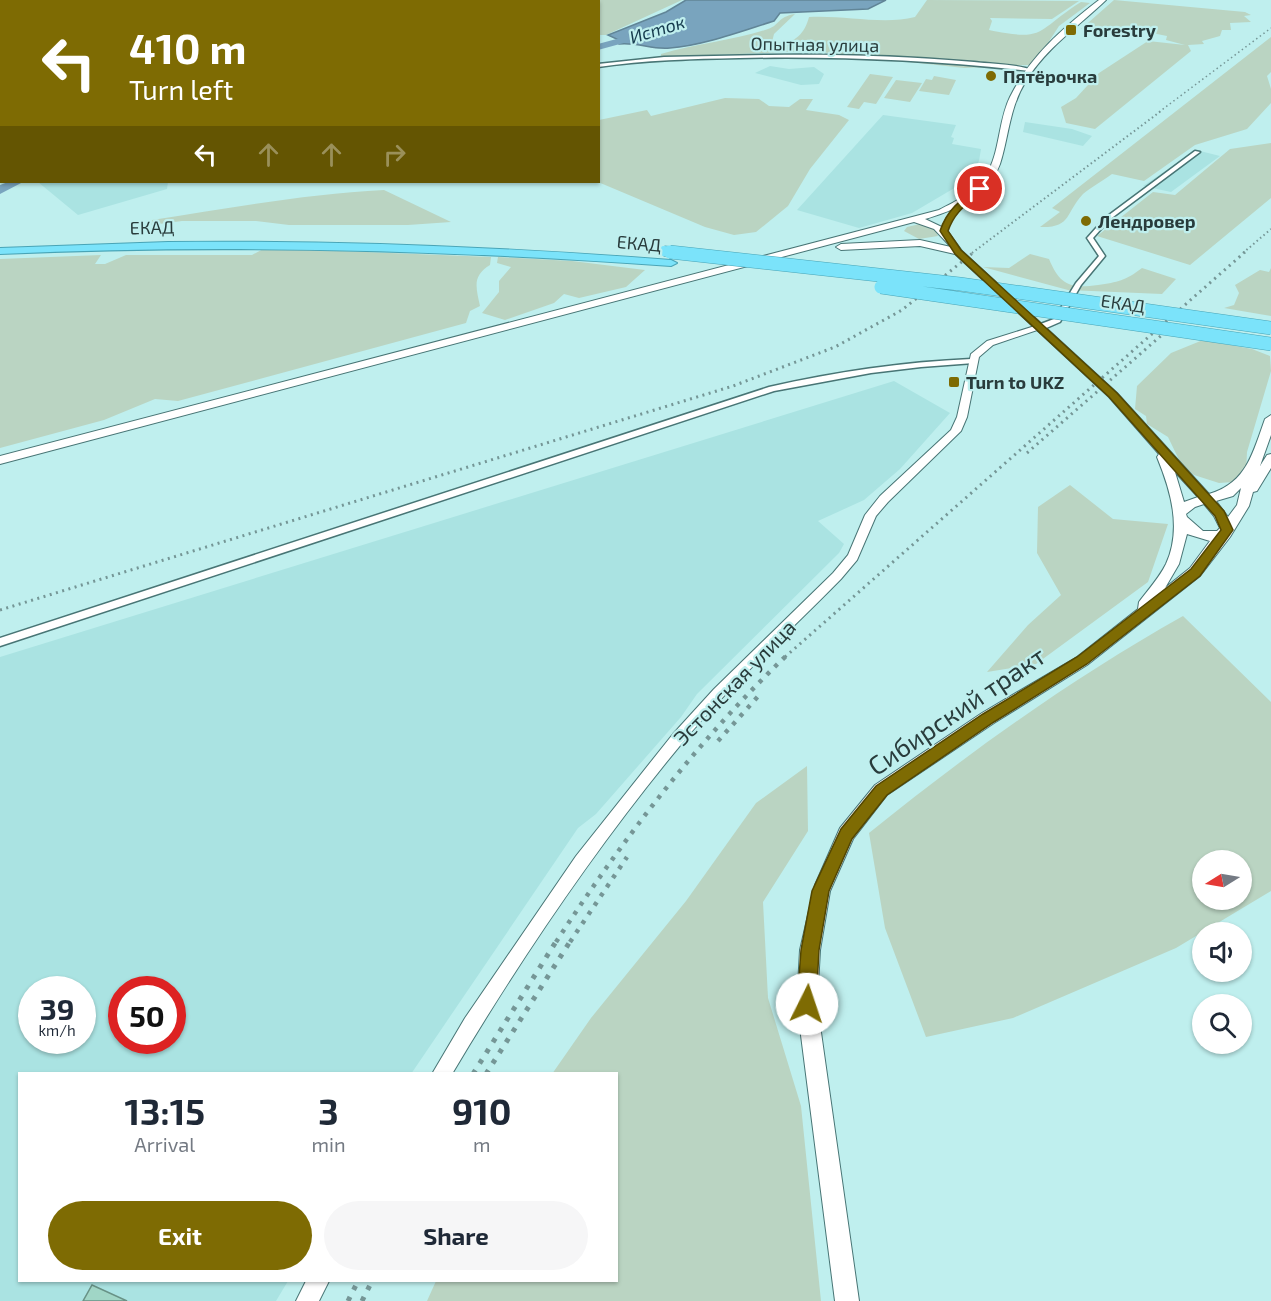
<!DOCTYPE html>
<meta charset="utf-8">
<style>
:root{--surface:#fff;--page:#f6f6f7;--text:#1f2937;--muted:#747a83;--accent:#7e6b03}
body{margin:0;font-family:"Exo 2",sans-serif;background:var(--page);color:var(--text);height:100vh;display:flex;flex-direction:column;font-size:22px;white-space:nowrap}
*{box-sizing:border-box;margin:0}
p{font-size:20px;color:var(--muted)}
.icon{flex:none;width:33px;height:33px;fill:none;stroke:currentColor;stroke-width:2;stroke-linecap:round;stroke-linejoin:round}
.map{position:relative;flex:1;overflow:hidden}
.side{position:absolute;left:18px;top:1072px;width:600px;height:210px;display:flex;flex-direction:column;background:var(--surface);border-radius:0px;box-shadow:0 2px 4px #0004}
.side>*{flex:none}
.top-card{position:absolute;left:0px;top:0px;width:600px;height:183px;box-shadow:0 2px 4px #0004;background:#7e6b03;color:#fff;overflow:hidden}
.needle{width:39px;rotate:259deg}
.buttons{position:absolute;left:1192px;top:850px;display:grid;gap:12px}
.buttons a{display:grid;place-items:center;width:60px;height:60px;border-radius:50%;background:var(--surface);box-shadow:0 2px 4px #0004;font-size:30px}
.speed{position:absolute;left:18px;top:976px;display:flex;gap:12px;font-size:30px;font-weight:700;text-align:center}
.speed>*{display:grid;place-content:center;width:78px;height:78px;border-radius:50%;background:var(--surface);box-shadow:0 2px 4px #0004;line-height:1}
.speed small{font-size:15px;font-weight:400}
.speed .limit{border:9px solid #d22;background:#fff;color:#111}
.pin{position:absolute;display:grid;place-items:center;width:51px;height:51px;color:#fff;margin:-26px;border:3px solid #fff;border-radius:50%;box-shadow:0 2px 6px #0007}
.me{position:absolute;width:66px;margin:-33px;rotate:4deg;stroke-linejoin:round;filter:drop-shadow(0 0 4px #0008)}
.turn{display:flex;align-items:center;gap:21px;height:126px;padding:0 30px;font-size:27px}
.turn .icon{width:78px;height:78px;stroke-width:2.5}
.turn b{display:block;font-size:42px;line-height:51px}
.lanes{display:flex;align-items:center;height:57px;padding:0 30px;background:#0003;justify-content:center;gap:30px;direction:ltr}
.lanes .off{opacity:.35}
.eta{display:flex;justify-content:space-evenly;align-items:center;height:102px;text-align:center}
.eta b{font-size:36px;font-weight:700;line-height:42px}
.primary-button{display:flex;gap:12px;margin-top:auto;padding:12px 30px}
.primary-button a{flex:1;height:69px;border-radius:36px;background:var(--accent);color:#fff;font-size:24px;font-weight:700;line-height:69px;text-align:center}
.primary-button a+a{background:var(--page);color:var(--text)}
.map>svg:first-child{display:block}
</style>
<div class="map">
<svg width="1271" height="1301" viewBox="0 0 1271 1301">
<rect width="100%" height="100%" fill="#bfefee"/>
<path fill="#aae3e2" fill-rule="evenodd" d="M770,66L789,69L814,67L824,74L819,84L801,85L755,73Z
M883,115L956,125L951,137L954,138L952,144L981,149L979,161L968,180L912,213L859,228L797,210Z
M1025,122L1072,129L1092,136L1083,146L1023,132Z
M1196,150L1220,156L1171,192L1143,186Z
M38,182H168L167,189L78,215Z
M894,381L950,413L900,469L864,500L818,521L844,544L839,553L697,694L681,717L596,814L578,828L411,1074H20V1281H288L276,1301H0V657ZM32,990H82V1041H32ZM122,990H172V1041H122Z"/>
<path fill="#bad4c2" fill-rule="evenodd" d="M453,0H682L606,35H599L598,2Z
M927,0L1079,1L1052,19L990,18L992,21L989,30C1047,42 1035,31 1081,2L1090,3L1059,26L1046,46L1029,65L964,68L811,51L661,57V54C695,44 736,40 768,29C780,25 777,17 795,14L774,34L772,42C792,46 804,36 809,17C844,15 883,25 915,17Z
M1114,0L1245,12L1251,15L1244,16L1251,22L1230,23L1231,30H1222L1220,36L1202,41L1204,44L1188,45L1191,51L1095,129L1066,123L1061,107L1076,98L1099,73L1148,41L1185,45L1166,40L1167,36L1142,31L1081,29Z
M1271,37V72L1267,76L1271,89V103L1247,129L1195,145L1144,181L1112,174C1103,181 1091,187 1083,194C1065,213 1072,228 1040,227L1060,212L1052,208Z
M870,74L893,77L876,104L864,102L859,109L847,107Z
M934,76L956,80L949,95L919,91L926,79L932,80Z
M896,80L922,83L910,102L884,98Z
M725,98L759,99L769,106L789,107L800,99H813L806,110L839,115L849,120L810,169L788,206L756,232L734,235L705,227L598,182L599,120L647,110L651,116Z
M1271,143V198L1190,265L1097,236L1153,192L1175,195L1230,149Z
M384,190L451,222L408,225H289L256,221H182L151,225L152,220C229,208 306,194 384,190Z
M920,224L935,228L938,236L919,239L904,231L907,227Z
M265,248L491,257L490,265C472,276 476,287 480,306L470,311L466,323L178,401L155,399L104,420L0,448V259L101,255L95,264H105L126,255H252Z
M1030,254L1049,259C1060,285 1070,289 1098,285C1118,282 1125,281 1142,268L1176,279L1162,294L1068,290L983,267L1009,268Z
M498,257L572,261L645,270L626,287L579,298L564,294L554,303L505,320L482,313L499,292V281L511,267L497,263Z
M1271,268V316L1224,308L1234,305L1239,293L1235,285L1260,270L1269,272Z
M1203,340L1252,349L1270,356L1271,371L1247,452L1246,473L1233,482L1219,483L1194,475L1182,466L1168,437L1147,424L1146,416L1135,409L1137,386L1171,353Z
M1070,485L1113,519L1168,524L1148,582L1036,664L987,672L1028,625L1061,595L1037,553L1038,507Z
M1183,616L1271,702V891L1176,948L1013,1018L926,1037L885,928L869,833C968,753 1071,679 1183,616ZM1203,861H1242V900H1203Z
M807,766L808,831L763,902L768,998L801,1106L821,1301H427L436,1281H616V1074H552L591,1018L686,901L756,803Z"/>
<path fill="#79a4be" stroke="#618597" stroke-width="1.5" d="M686,0H886L868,9L780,13L774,21C742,31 702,46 670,48C651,50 639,42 619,44L616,42L619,40L608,35L666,12Z"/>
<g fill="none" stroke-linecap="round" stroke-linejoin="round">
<path fill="#79a4be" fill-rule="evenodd" d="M646,31L651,34L649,36L598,50V44Z
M8,182H23L0,194V185Z"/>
</g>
<path fill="#a0d6c6" stroke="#689286" stroke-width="1.5" d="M92,1285L127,1301H83Z"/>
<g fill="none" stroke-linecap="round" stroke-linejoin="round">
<defs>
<path id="minor" d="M768,55C836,54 905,56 974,62C991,64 1017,64 1032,70L1030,71C933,60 837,56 739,58C692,59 645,60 598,67V64L664,57Z
M1195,151L1200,152L1109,220L1093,238L1105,256L1081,285L1060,322L1044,329H1038V325L1054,319L1076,283L1099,256L1087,238L1088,237L1105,218Z
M971,359H974V363L921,367L871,373L774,391L0,646V638L769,387C835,372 903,362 971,359Z"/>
<path id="tertiary" d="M1038,325L1046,327L993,345L979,357L967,417L961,431L888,502L876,516L857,560L841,579C788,633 731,684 683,742C599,843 519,961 452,1074H432L465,1018L576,856L673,734L714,689L833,573L848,555L865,515L880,496L951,430L957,417L971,354L987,341Z
M306,1281H329L319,1301H296Z"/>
<path id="secondary" d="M1099,0H1106C1078,27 1047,47 1026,81C1009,108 1009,136 1000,164C989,195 954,211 925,219L946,229L962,251L1117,393L1209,494C1247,483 1253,452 1265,419L1271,415V435L1260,466L1267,455L1271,454V468L1257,491L1253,492L1249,506L1230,537L1200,576L1087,665L994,723L887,795L853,839L830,891L820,950L817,1004L859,1301H835L797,1004L800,950L815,885L840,828L875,785L982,713L1077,657L1138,609L1139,602C1148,590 1159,578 1166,564C1182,529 1171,491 1157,457L1159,454L1109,397L955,254L920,246L841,250L836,247L841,244L920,240L951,247L934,229L914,222L0,464V456L939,210C956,201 976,192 986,175C1000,154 998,121 1010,97C1030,56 1064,27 1099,0ZM1175,472L1198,497L1184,502ZM1241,488L1237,505L1228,517L1216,501L1233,496ZM1204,504L1214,516L1220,528L1217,531H1203L1187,517L1186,514L1195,507ZM1187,534L1210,541L1190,568L1165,588L1179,564Z"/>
<path id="trunk" d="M168,242C336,240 503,247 671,260L677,263L671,266C447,250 224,244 0,254V248Z"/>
</defs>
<use href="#minor" stroke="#487575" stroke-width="3"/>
<use href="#tertiary" stroke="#487575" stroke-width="2"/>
<use href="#secondary" stroke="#487575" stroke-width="2"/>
<use href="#trunk" stroke="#49a4b6" stroke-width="2"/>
<use href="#minor" fill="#fff" fill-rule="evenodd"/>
<use href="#tertiary" fill="#fff" fill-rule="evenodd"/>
<use href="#secondary" fill="#fff" fill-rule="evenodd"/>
<use href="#trunk" fill="#7be3fa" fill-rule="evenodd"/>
<path stroke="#759696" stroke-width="1.5" stroke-dasharray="1.5 3" stroke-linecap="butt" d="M1159,112L1271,28"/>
<path stroke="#759696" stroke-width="2" stroke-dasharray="1.5 3" stroke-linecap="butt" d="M972,253L1161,111
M1243,253L1271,229"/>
<path stroke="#759696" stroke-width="3" stroke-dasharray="2 4.5" stroke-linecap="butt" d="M1027,453L1171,327
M0,610L733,386L835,347L902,310L974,252
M785,657L1245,252"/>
<path stroke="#759696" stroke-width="4.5" stroke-dasharray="4 7" stroke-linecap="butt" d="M718,741L762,692
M556,942C623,839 698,740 787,655
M570,942L627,857"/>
<path stroke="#759696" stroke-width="5" stroke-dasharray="4.5 8" stroke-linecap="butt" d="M473,1074L557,940
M486,1074L571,940
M348,1301L358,1281
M362,1301L372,1281"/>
<defs>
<path id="trunk-bridge-far1" d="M664,251L683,253"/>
<path id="trunk-bridge" d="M670,252L960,284L1271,328
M881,287L1271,344"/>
</defs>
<use href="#trunk-bridge-far1" stroke="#49a4b6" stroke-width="11" stroke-linecap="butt"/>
<use href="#trunk-bridge" stroke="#49a4b6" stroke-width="14" stroke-linecap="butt"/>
<use href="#trunk-bridge-far1" stroke="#7be3fa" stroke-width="10"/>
<use href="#trunk-bridge" stroke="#7be3fa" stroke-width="13"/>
</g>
<path fill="#7e6b03" stroke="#524602" stroke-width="1.5" d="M978,188L984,189C969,203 955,210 948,231L961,250L1117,393L1224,511L1233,530L1200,576L1087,664L994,722L887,795L852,839L829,891L819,950L816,1004L813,1010L807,1013L800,1010L797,1004L801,950L812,891L841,829L876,786L983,714L1077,657L1191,569L1221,530L1215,516L1109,397L955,254L940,231C947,210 960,200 978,188Z"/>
<g fill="#7e6b03" stroke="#bfefee" stroke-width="2">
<rect x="1065" y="24" width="12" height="12" rx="3"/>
<circle cx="991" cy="76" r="6"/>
<circle cx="1086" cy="221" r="6"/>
<rect x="948" y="376" width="12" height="12" rx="3"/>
</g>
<g text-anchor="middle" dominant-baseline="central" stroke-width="4.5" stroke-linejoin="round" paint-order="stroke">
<g font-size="18" font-style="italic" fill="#153a4d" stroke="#bfefee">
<text transform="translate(657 29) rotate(-17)">Исток</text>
</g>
<g font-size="18" font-weight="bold" fill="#293c3c" stroke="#bfefee" text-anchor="start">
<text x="1083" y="30">Forestry</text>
<text x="1003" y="76">Пятёрочка</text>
<text x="1098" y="221">Лендровер</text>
<text x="966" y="382">Turn to UKZ</text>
</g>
<g font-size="18" fill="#293c3c" stroke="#bfefee">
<text transform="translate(815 44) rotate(1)">Опытная улица</text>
<text transform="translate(152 227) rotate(-1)">ЕКАД</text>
<text transform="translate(639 243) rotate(5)">ЕКАД</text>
<text transform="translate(1123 303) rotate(8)">ЕКАД</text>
</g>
<g font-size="21" fill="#293c3c" stroke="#bfefee">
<text transform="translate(734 682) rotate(-46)">Эстонская улица</text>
</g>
<g font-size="26" fill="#293c3c" stroke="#bfefee">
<text transform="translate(956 710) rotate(-34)">Сибирский тракт</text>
</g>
</g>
</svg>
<div class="buttons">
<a><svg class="needle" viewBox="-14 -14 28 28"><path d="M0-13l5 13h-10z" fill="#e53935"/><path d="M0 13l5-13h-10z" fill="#747a83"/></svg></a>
<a><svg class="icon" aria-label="sound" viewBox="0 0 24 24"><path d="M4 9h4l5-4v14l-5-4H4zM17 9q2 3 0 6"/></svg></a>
<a><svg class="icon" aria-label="search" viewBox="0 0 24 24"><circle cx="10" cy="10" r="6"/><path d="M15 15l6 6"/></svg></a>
</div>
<div class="speed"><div>39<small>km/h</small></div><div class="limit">50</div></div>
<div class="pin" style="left:980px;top:189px;background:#d93025"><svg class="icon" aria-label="arrive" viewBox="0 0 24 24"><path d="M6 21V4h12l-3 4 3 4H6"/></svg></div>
<svg class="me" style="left:807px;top:1004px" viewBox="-20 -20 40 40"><circle r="19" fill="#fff"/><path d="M0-13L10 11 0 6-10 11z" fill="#7e6b03"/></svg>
<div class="top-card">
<div class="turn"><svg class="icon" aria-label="left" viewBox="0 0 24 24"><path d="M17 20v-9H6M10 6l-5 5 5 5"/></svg><div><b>410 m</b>Turn left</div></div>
<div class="lanes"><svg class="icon" aria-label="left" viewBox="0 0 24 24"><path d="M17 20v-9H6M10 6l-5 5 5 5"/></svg><svg class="icon off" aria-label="ahead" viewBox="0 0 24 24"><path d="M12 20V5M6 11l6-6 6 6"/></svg><svg class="icon off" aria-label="ahead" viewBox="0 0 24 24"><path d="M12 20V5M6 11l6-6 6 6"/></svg><svg class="icon off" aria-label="right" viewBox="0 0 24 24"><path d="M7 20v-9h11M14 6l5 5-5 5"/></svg></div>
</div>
<section class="side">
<div class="eta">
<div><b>13:15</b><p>Arrival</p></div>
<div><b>3</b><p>min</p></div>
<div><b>910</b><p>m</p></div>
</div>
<div class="primary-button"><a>Exit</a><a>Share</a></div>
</section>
</div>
